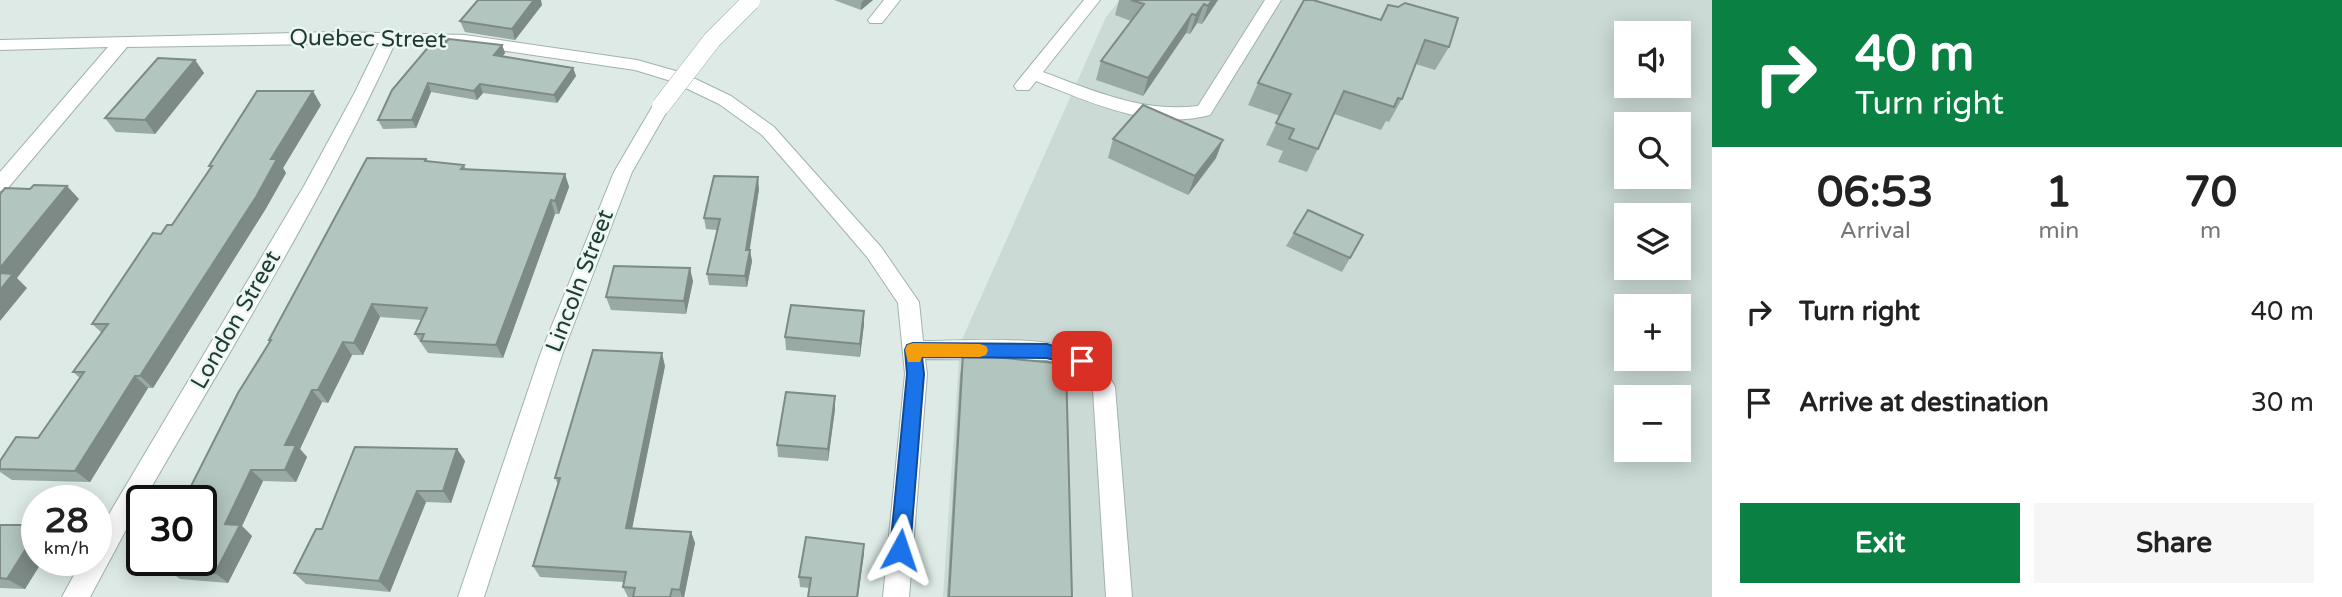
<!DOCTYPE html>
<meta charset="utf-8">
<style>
:root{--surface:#fff;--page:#f6f6f6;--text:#222;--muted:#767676;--accent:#0b8043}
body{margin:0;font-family:"Varela Round",sans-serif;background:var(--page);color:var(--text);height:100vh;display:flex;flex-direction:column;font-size:26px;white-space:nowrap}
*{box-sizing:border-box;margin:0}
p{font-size:23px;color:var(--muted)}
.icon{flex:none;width:38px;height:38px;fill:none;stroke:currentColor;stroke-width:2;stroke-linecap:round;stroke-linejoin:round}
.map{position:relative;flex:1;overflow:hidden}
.details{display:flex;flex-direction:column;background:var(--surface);width:630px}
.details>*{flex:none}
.top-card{background:#0b8043;color:#fff;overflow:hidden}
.fabs{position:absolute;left:1614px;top:21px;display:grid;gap:14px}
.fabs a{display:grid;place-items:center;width:77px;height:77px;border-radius:0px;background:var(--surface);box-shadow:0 4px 18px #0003;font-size:35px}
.speed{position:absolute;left:21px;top:485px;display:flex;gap:14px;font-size:35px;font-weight:700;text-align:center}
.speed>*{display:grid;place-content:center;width:91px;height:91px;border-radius:50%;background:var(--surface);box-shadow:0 4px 18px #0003;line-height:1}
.speed small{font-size:18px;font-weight:400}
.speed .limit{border:4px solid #111;border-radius:10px;background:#fff;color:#111}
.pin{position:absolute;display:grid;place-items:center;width:60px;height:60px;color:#fff;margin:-30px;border-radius:14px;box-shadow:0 4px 10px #0006}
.me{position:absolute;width:77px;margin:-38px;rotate:5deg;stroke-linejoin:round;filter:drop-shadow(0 0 5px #0008)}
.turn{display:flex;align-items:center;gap:24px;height:147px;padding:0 28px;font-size:32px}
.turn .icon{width:91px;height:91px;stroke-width:2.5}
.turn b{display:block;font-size:49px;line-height:60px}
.eta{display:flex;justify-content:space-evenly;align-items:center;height:119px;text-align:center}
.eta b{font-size:42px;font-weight:700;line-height:49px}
.cta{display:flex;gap:14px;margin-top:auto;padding:14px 28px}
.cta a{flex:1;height:80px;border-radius:0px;background:var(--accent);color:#fff;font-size:28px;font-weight:700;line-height:80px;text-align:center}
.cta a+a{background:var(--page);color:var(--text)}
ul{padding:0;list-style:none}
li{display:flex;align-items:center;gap:21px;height:91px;padding:0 28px}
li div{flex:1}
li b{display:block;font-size:26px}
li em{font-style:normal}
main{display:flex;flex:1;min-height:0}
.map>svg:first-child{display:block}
</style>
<main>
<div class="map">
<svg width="1712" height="597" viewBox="0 0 1712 597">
<rect width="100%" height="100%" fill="#ddeae5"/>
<path fill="#cbdad4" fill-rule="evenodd" d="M1120,0H1712V597H943L960,344L1106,17ZM1626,33H1678V86H1626ZM1626,124H1678V177H1626ZM1626,215H1678V268H1626ZM1626,306H1678V359H1626ZM1626,397H1678V450H1626Z"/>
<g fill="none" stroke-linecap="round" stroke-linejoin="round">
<defs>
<path id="minor" d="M884,0H900L882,23H870L868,20Z
M1084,0H1100L1043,72C1094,91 1143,113 1198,106L1265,0H1281L1210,115C1150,131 1090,102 1036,81L1029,90H1017L1014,86L1017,82Z
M336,32L465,35L637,60L683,73L731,96L774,127L881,247L919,302L923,341C968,341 1048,334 1087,354C1097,359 1110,376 1115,387L1132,597H1106L1093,390L1074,368L1047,360L925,359L927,374L909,597H883L905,374L898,303L867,257L784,160L762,135L719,104L671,81L635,70L465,45L395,43C323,201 230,350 144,500H142L90,597H62L82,560H96V536L304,186L354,94L379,43L127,47L7,189L0,191V172L108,47L0,50V40Z
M661,100L670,106L632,172L562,355L484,597H458L540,355L614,172L655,102Z"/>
</defs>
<use href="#minor" stroke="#a0b2ac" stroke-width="2"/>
<use href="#minor" fill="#fff" fill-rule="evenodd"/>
<defs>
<path id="minor-bridge" d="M661,106L712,40L751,1"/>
</defs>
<use href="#minor-bridge" stroke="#a0b2ac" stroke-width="19" stroke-linecap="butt"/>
<use href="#minor-bridge" stroke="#fff" stroke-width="18"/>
</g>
<path fill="#99a9a3" d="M834,0H873L861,10Z
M1119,0H1218L1202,24L1197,23L1190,34L1186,33L1143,96L1096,80L1101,61L1131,21L1115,15Z
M542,5L515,40L465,32L460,21Z
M1388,5L1449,47L1435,70L1416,64L1402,99L1389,122L1386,121L1381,130L1334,114L1307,172L1278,162L1283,151L1266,145L1280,116L1248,105L1258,83L1380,20Z
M447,38L448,40L502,45L505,53L502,56L573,68L576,76L557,103L483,93L477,100L431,92L416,128L383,129L378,120Z
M195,60L204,73L155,134L116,132L105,118Z
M321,105L283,168L286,173L265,210L153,388H148L90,482L12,480L0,472V461L38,438L80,378L73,372L102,333L92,324L172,225L211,168L209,166Z
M1113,139L1216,158L1188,195L1108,158Z
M426,159L427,161L464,165L466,169L565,174L569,187L559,214H555L503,358L428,353L415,334L422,320L380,317L363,355H352L328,403L322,402L300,449L307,457L296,482L263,481L242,526L252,536L228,583L180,579L166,569V568H161L150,560H201L270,342L269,340Z
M759,189L749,250L752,261L747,287L709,285L707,274L717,230L706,229L704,218Z
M1294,233L1350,258L1342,272L1286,246Z
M693,281L686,314L611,310L606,297Z
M864,324L860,357L786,350L785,337Z
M963,354L1072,597H947L960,375Z
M665,366L632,528L691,532L695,543L684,597H628L623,587L624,582L540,577L533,566L558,484L555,478Z
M835,409L828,461L778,457L777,445Z
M457,449L465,461L451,503L426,502L390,592L306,584L294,573L322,529Z
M0,525L37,560H43L25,589L0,588Z
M864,554L810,588L800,587L799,577Z"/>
<path fill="#7d8a85" d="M534,0H541L542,5L515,40L512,29Z
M864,0H873L861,10V3Z
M1212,0H1218L1202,24L1208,6Z
M1204,4L1197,23L1190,34L1196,15Z
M1192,14L1186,33L1143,96L1148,78Z
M502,45L505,53L497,64L494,55Z
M195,60L204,73L155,134L145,120Z
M573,68L576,76L557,103L554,95Z
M428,83L431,92L416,128L412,120Z
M480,84L483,93L477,100L474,91Z
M313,91L321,105L283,168L286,173L265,210L153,388L140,376Z
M1223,140L1216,158L1188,195L1195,176Z
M565,174L569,187L559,214L555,201Z
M758,177L759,189L748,261L746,250Z
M67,186L79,199L17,278L27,288L0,321V268Z
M551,200L555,214L503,358L496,345Z
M750,250L752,261L747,287L745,276Z
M690,268L693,281L686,314L684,301Z
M372,304L380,317L363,355L354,343Z
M864,311V324L860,357V344Z
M343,342L352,355L328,403L318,390Z
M662,353L665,366L630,539L626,528Z
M135,376L148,388L90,482L75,471Z
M312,390L322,402L300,449L307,457L296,482L285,470V445Z
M835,396V409L828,461V449Z
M457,449L465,461L451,503L443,491Z
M251,470L263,481L242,526L252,536L228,583L215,573L225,524Z
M417,491L426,502L390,592L379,581Z
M37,531V560H43L25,589L7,579Z
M691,532L695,543L684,597H682L680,590Z
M864,544V554L858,597H857Z"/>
<path fill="#b2c5be" stroke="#7d8a85" stroke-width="2" d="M478,0H534L512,29L460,21Z
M1131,0H1212L1208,6L1204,4L1196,15L1192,14L1148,78L1101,61L1144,4Z
M1304,0H1313L1381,20L1388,5L1398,7L1405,3L1458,18L1449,47L1425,40L1402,99L1398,98L1394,107L1344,91L1318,149L1289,139L1294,129L1276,123L1291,94L1258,83Z
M436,38H447L445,43L449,39L502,45L494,55L573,68L554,95L480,84L474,91L428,83L412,120H378L392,90Z
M158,58L195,60L145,120L105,118Z
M257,91H313L271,159H277L256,197L140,376H135L75,471L0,469V461L16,437L38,438L84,372H73L108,324H92L153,233L161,234L167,225H172L212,166H209Z
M1143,105L1223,140L1195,176L1113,139Z
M367,158L426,159L425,161L464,165L461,169L565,174L555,201L551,200L496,345L421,341L424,334H415L427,308L372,304L354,343L343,342L318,390H312L285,445H296L285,470H251L225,524L240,525L215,573L166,569L171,560H201V500H184L238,393L271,340H269Z
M714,176L758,177L746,250H750L745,276L707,274L720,219L704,218Z
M34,185L67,186L0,268V194L5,188L30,189Z
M1308,210L1363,235L1350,258L1294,233Z
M614,266L690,268L684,301L606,297Z
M0,273L13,274L0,290Z
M791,305L864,311L860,344L785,337Z
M593,350L662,353L626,528L691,532L680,590L672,589L670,597H633L635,588L623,587L626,572L533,566L560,478H555Z
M963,354L1066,364L1072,597H949Z
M786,392L835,396L828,449L777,445Z
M355,447L457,449L443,491H417L379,581L294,573L316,529H322Z
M0,525H37V531L7,579L0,578Z
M806,537L864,544L857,597H808L811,578L799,577Z"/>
<path fill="#1a73e8" stroke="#114b97" stroke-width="2" d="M913,343L1047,344L1087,356L1090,361L1087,366L1082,368L1047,358L922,357L924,374L910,550L907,557L900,559L893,557L890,550L907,374L905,350L907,345Z"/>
<path fill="#f59e0b" d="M913,343L980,344L986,346L988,350L986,355L980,357H922L920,362H908L905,350L907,345Z"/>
<g text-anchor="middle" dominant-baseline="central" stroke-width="5" stroke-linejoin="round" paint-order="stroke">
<g font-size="23" fill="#1e3b34" stroke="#edf7f2">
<text transform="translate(368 39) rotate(1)">Quebec Street</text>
<text transform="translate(580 281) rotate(-69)">Lincoln Street</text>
<text transform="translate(236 320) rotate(-60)">London Street</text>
</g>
</g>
</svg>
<div class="fabs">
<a><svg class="icon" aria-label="sound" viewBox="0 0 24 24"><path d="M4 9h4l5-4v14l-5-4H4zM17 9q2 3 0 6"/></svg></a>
<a><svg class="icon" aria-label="search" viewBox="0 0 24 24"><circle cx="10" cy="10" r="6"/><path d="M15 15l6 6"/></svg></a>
<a><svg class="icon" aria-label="layers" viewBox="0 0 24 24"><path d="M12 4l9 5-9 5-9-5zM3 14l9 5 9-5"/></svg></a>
<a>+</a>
<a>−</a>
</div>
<div class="speed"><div>28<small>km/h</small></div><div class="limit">30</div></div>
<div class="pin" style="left:1082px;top:361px;background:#d93025"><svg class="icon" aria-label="arrive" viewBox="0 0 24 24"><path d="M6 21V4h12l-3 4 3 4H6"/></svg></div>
<svg class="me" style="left:900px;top:550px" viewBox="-20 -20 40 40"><path d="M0-17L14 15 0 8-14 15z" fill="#1a73e8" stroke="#fff" stroke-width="4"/></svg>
</div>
<section class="details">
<div class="top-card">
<div class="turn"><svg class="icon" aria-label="right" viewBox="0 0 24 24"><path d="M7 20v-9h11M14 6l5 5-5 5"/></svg><div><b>40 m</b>Turn right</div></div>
</div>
<div class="eta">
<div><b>06:53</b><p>Arrival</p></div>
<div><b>1</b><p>min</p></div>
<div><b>70</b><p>m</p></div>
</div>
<ul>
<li><svg class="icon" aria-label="right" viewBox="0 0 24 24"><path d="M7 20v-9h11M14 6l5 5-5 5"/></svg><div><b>Turn right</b></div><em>40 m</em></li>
<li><svg class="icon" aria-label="arrive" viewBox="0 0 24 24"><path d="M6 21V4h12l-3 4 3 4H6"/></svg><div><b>Arrive at destination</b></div><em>30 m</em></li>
</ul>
<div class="cta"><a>Exit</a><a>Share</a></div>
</section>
</main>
